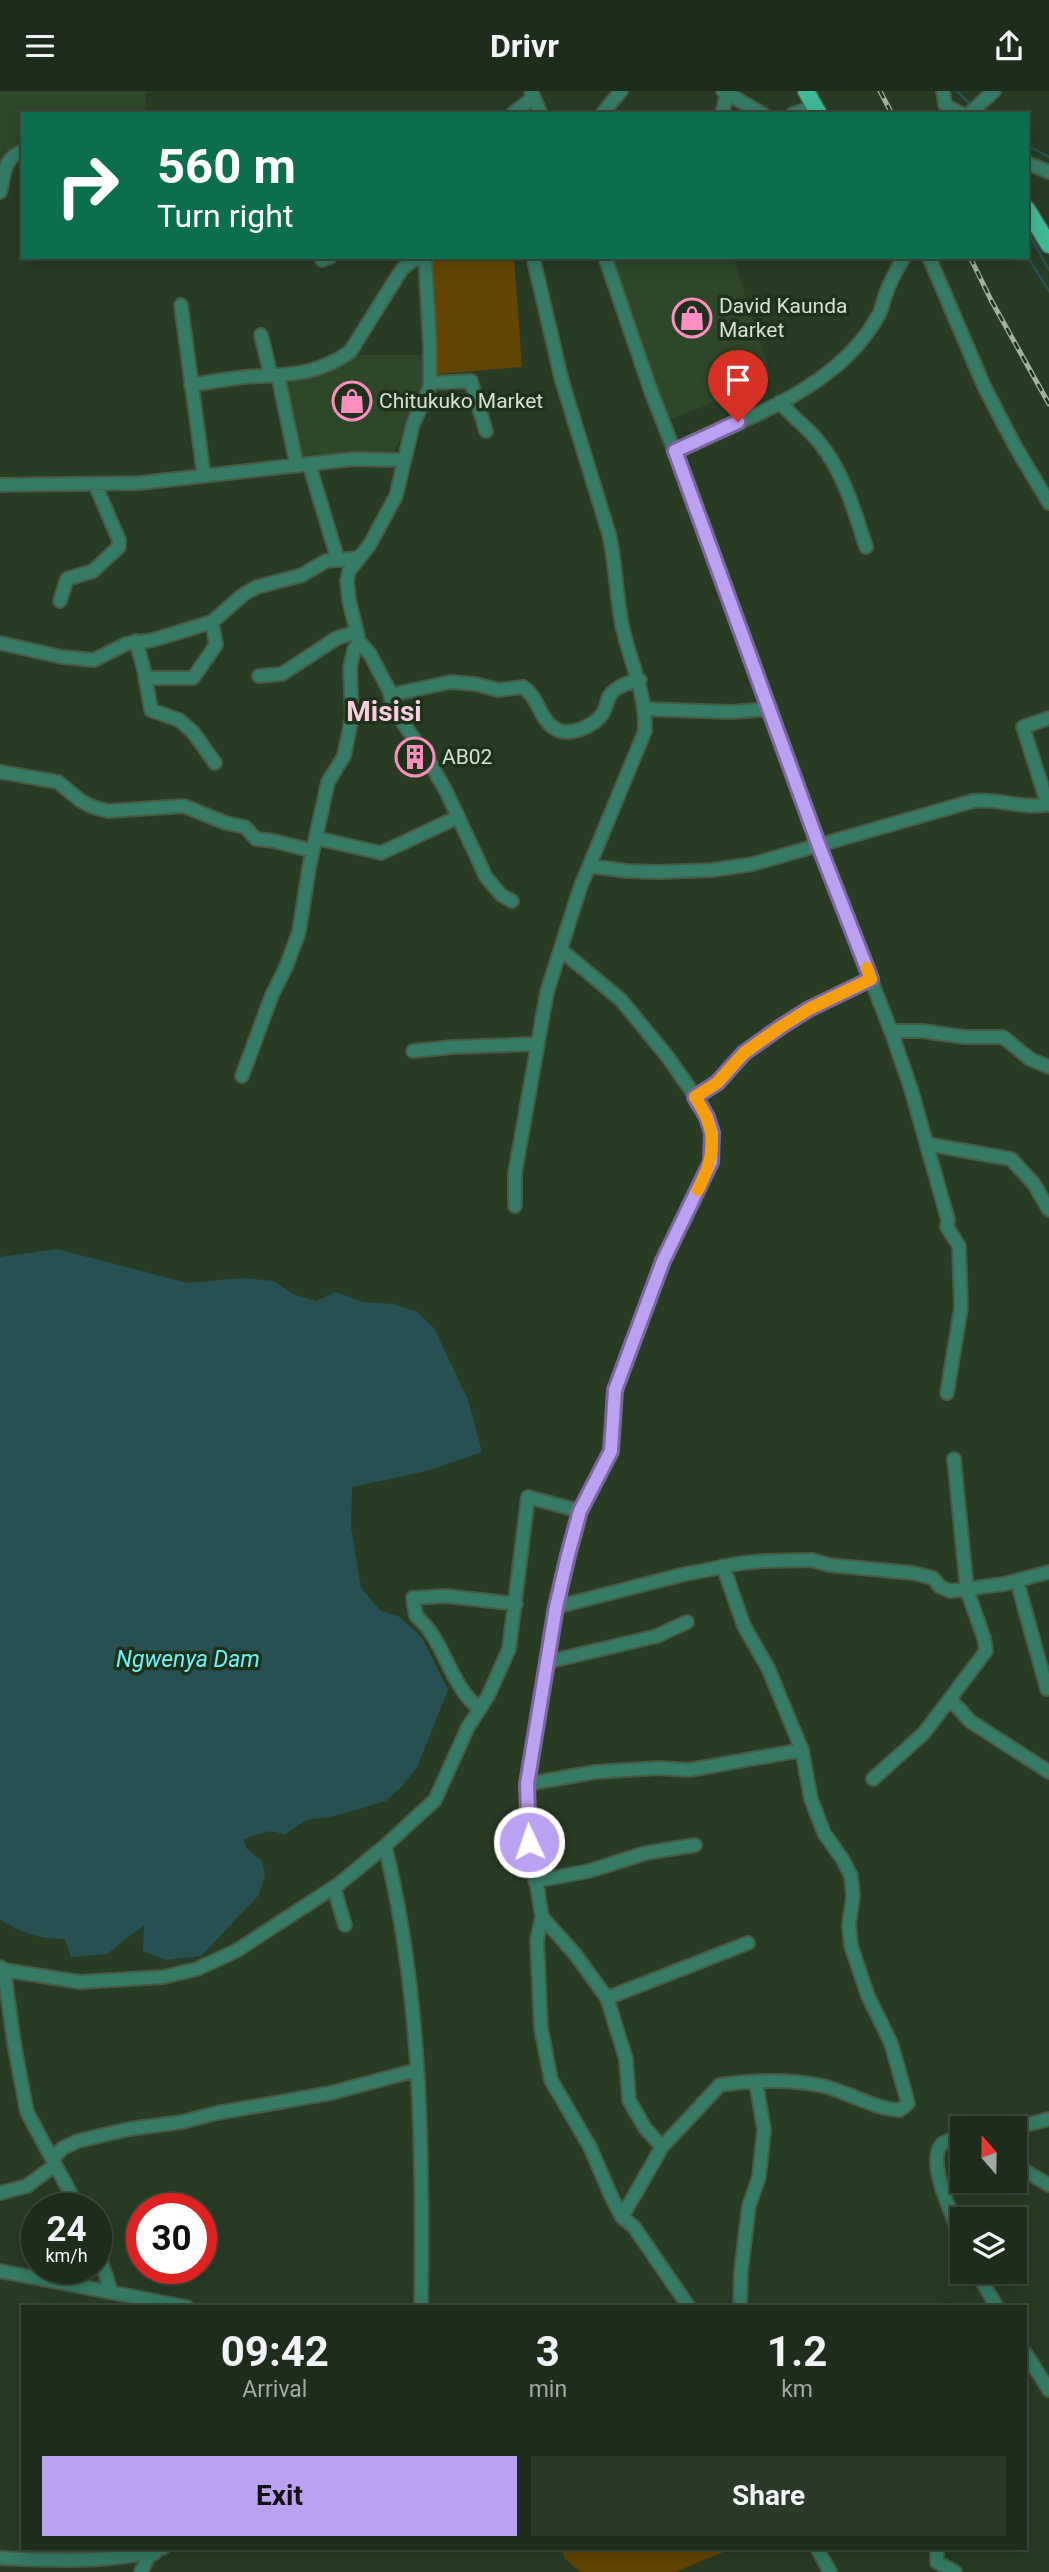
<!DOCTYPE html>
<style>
:root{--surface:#1e2d1b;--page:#2b3928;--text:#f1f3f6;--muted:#a1a8a3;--line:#3c493a;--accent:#bca0f2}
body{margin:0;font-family:Roboto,sans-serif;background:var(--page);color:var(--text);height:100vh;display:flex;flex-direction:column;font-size:26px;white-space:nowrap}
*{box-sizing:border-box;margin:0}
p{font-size:23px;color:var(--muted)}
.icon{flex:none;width:38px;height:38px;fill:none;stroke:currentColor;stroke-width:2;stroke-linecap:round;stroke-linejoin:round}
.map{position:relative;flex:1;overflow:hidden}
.side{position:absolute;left:21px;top:2214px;width:1006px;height:245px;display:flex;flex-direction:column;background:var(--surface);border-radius:0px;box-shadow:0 4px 18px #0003,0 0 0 2px var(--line)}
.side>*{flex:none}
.banner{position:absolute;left:21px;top:21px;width:1008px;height:147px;border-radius:0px;box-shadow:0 4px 18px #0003,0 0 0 2px var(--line);background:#0b6e4f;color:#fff;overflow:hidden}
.needle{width:46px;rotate:340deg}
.tools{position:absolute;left:950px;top:2025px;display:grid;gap:14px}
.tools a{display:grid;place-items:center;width:77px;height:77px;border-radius:0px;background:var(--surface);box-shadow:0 4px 18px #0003,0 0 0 2px var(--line);font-size:35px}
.speed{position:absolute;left:21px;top:2102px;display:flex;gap:14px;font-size:35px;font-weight:700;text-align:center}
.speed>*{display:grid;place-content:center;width:91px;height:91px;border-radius:50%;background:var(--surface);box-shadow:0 4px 18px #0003,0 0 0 2px var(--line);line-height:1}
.speed small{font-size:18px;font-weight:400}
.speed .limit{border:10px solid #d22;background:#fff;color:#111}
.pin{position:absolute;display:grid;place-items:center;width:60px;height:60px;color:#fff;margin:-72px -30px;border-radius:50% 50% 50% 0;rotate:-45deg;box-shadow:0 0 7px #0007}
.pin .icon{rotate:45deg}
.me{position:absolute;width:77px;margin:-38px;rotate:357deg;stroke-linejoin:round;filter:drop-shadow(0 0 5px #0008)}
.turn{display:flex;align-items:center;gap:24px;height:147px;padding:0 21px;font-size:32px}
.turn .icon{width:91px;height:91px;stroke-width:2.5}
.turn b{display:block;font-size:49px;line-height:60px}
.eta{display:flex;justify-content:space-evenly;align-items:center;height:119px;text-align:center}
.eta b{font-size:42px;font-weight:700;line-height:49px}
.action{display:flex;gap:14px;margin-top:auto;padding:14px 21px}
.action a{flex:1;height:80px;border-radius:0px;background:var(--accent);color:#111;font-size:28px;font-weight:700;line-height:80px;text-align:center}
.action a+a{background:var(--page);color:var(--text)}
header{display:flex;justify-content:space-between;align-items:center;height:91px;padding:0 21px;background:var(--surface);font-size:32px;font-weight:700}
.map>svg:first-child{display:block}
</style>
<header><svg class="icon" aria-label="menu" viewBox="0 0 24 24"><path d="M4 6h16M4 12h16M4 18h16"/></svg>Drivr<svg class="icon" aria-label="share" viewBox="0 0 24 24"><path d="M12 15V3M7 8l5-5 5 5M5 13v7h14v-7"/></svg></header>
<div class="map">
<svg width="1049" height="2481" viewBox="0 0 1049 2481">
<rect width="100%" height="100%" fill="#283c24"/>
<path fill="#2e4729" d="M0,0H147L144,23H23V61L0,88Z
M613,166H733L772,288L666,330Z
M344,264H424V300L393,364L298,370L282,296Z"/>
<path fill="#624500" d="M428,166H514L522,276L437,283Z
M561,2457H733L675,2481H581L565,2468Z"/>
<path fill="#275052" d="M57,1158L187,1192L244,1187L273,1190L295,1204L316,1210L336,1201L363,1211L394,1213L417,1221L434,1237L468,1309L482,1361L427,1380L352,1396L351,1437L361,1497L381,1520L398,1525L421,1545L448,1599L417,1676L403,1694L386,1710L330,1726L306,1729L284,1744C270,1736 257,1743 244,1749L246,1757L262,1770L265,1785L258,1805L201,1865L166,1869L143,1860L144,1834L107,1863L71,1866L65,1848C44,1849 18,1841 0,1828V1166Z"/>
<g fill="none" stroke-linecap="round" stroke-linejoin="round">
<path stroke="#275052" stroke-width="2.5" d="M957,0L972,15
M1027,54L1049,66
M1027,139L1049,179
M1027,165L1049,200"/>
<defs>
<path id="minor" d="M531,0L541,23
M723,0L763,23
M943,0L945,14L961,23
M512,23L533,7
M602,23L621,0
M722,23L727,2
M792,23L814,16
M969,23L994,0
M1027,72L1049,81
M0,101C5,83 3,67 23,60
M605,166L652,303L697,418L819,755L891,940L911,998L948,1129L947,1136L959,1155L961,1217L947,1302
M929,166L984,295L1015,355L1049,412
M322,169L330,166
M181,214L204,385
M261,244L271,285
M278,285L297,375
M430,292L471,290L486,340
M191,294C209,291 227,288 246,286C287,283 313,286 350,261L402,178L412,170L424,166
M780,311C792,326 807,336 819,351C843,380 855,421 866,456
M675,360C746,327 838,298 878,225C883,218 883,208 887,200C891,188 898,177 904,166
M309,373L338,469
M0,394L140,392L353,368L402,369
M60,510L67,488L93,480L119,456V449L95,393
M136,550L144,579L151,619L179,629L193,641L215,672
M359,550L370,563L390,601L395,603L450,591L475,593L498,599L523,596C539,606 539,629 556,638C569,646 595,635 603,622C608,614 606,605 615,599C622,593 631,591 640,589
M0,552L62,566L94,569L126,553L153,549L212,531L244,503L257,496L302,484L326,470L358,467
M259,585L282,583L337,547L357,541
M145,587H193L216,554L212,531
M390,601L392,616L426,665L446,700L486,786L501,804L512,810
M644,618L731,621L769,618
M0,681L58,691L81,710L93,716L108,720L184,715L226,732L245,736L256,748L274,750L313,760
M1048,714L1023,636L1049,627
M316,747L381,762L458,726
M589,775L627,780L658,781L712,779L753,773L973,710C999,707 1024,719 1049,713
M561,859L621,909L667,965L702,1015L712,1042L711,1071L663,1170L616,1299L611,1360L580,1420L556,1516L527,1693V1733L542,1826L537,1849L541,1937L551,1989L590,2056L612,2107L622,2126L634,2136L689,2216
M891,940H922L964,946H1003L1030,968L1049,976
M413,960L453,956L538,953
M242,985L272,904L286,876L299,841L309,777L328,691L344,665L352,626L350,577L354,559L359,550L349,509L347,490L349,480L370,453L396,405L413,333L430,296V255L425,166
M695,1006L717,992L744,962L779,937L809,918L871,888
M927,1053L1011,1068L1034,1093L1049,1119
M515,1115V1082L547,901L580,797L645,640C646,600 630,572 622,534C616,504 616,473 609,443L562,290L533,166
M1017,1490L1047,1598
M556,1516L681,1484L742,1472L765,1470L812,1469L829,1474L913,1482L933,1487L939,1495L950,1500L1004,1493L1049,1481
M547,1571L657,1545L687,1531
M950,1608L970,1630L1049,1681
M479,1618C449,1593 445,1549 416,1525L413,1507L446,1505L516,1513
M873,1688L924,1642L986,1560L984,1547L967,1499L954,1368
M527,1693L595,1681L659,1677L689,1679L802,1659
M385,1755C422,1904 423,2063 421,2216
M535,1790L589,1780L646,1762L695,1754
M334,1797L345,1834
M542,1826L575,1863L607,1907L626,1968L629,2009L645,2037L662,2056
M0,1876L4,1879L80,1891L163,1886L197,1878L236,1860L339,1793L385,1755L435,1709L468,1636L488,1605L509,1558L528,1406L580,1420
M4,1879L14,1952L27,2021L79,2118
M607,1907L748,1852
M1015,2037L1049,2028
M962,2046C956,2048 947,2048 942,2053C925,2070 955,2130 962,2148
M52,2068L63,2057L78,2050L129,2038L182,2031L217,2022L331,2002L417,1979
M1015,2074L1049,2094
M0,2102L27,2095L55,2074
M622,2126L662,2056L720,1994C752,1989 791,1988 823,1995C849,2001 873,2018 900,2019L908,2012L891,1952L868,1905L851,1855L849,1834L853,1805L851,1785L843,1769L824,1742L811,1708L802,1659L768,1577L744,1535L723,1475
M96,2155L111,2200
M0,2180L187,2216
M976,2180L997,2216
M740,2216L741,2180L749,2115L759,2086L764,2039L756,1991
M1026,2263L1049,2299
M817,2457L830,2481
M937,2457V2471L955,2481
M0,2467C51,2469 115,2473 163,2457
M141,2481L148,2466L156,2461"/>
<path id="major" d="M806,0L819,23
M1027,118L1049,154"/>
</defs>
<use href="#minor" stroke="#475a43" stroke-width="16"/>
<use href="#major" stroke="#475a43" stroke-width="19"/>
<use href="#minor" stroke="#357b65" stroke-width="12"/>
<use href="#major" stroke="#40b996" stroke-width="16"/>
<defs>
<path id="rail" d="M880,0L892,23
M970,166L991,209L1049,313"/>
</defs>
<use href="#rail" stroke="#a2b19f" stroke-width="5"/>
<use href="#rail" stroke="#1e321b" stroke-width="2.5" stroke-dasharray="8" stroke-linecap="butt"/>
</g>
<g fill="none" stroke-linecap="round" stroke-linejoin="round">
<defs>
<path id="route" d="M529,1751L527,1693L556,1516L568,1464L580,1420L611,1360L615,1299L663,1170L711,1071L712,1042L707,1026L695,1006L717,992L744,962L779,937L809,918L871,888L819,755L675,360L738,331"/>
</defs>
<use href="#route" stroke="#7a689d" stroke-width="18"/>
<use href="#route" stroke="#bca0f2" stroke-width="12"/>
<path stroke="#f59e0b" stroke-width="12" d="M698,1099C716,1063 718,1040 695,1006L717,992L744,962L779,937L809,918L871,888L867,877"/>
</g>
<defs>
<symbol id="shop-ring" viewBox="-11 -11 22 22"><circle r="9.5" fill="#1e321b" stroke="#fd8ec0" stroke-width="1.5"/><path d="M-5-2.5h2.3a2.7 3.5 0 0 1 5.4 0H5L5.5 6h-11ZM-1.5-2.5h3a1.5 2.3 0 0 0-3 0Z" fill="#fd8ec0"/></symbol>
<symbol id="building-ring" viewBox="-11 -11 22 22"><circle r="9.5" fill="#1e321b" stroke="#fd8ec0" stroke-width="1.5"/><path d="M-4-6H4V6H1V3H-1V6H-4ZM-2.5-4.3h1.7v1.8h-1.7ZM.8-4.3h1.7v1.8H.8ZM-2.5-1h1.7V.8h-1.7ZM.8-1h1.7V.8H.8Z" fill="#fd8ec0"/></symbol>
</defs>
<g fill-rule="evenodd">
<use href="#shop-ring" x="670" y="205" width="44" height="44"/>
<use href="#shop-ring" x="330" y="288" width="44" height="44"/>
<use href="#building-ring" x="393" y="644" width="44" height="44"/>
</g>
<g text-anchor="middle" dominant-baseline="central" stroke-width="7" stroke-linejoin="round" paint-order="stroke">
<g font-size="21" fill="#d4e0d1" stroke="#1e321b" text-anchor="start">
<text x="719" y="215">David Kaunda<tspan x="719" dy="24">Market</tspan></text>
<text x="379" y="310">Chitukuko Market</text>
<text x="442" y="666">AB02</text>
</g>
<g font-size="23" font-style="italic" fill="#6cf2f8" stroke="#1e321b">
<text x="188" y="1568">Ngwenya Dam</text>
</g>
<g font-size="28" font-weight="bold" fill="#fcccdf" stroke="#1e321b">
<text x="384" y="620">Misisi</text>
</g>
</g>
</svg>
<div class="tools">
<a><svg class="needle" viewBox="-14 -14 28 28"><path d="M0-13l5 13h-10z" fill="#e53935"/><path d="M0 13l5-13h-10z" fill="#a1a8a3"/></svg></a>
<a><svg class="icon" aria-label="layers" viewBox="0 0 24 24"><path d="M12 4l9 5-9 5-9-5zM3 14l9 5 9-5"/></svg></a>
</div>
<div class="speed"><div>24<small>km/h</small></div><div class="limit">30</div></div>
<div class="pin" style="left:738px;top:331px;background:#d93025"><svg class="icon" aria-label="arrive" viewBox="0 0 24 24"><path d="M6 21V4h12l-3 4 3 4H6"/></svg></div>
<svg class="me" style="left:529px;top:1751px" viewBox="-20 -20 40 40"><circle r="17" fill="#bca0f2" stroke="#fff" stroke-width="3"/><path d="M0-11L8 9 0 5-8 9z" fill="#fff"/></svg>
<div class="banner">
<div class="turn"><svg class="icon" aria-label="right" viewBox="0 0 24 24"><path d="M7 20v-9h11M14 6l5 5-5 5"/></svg><div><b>560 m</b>Turn right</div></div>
</div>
<section class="side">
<div class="eta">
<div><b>09:42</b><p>Arrival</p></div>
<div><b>3</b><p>min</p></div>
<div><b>1.2</b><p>km</p></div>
</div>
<div class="action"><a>Exit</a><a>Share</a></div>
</section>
</div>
